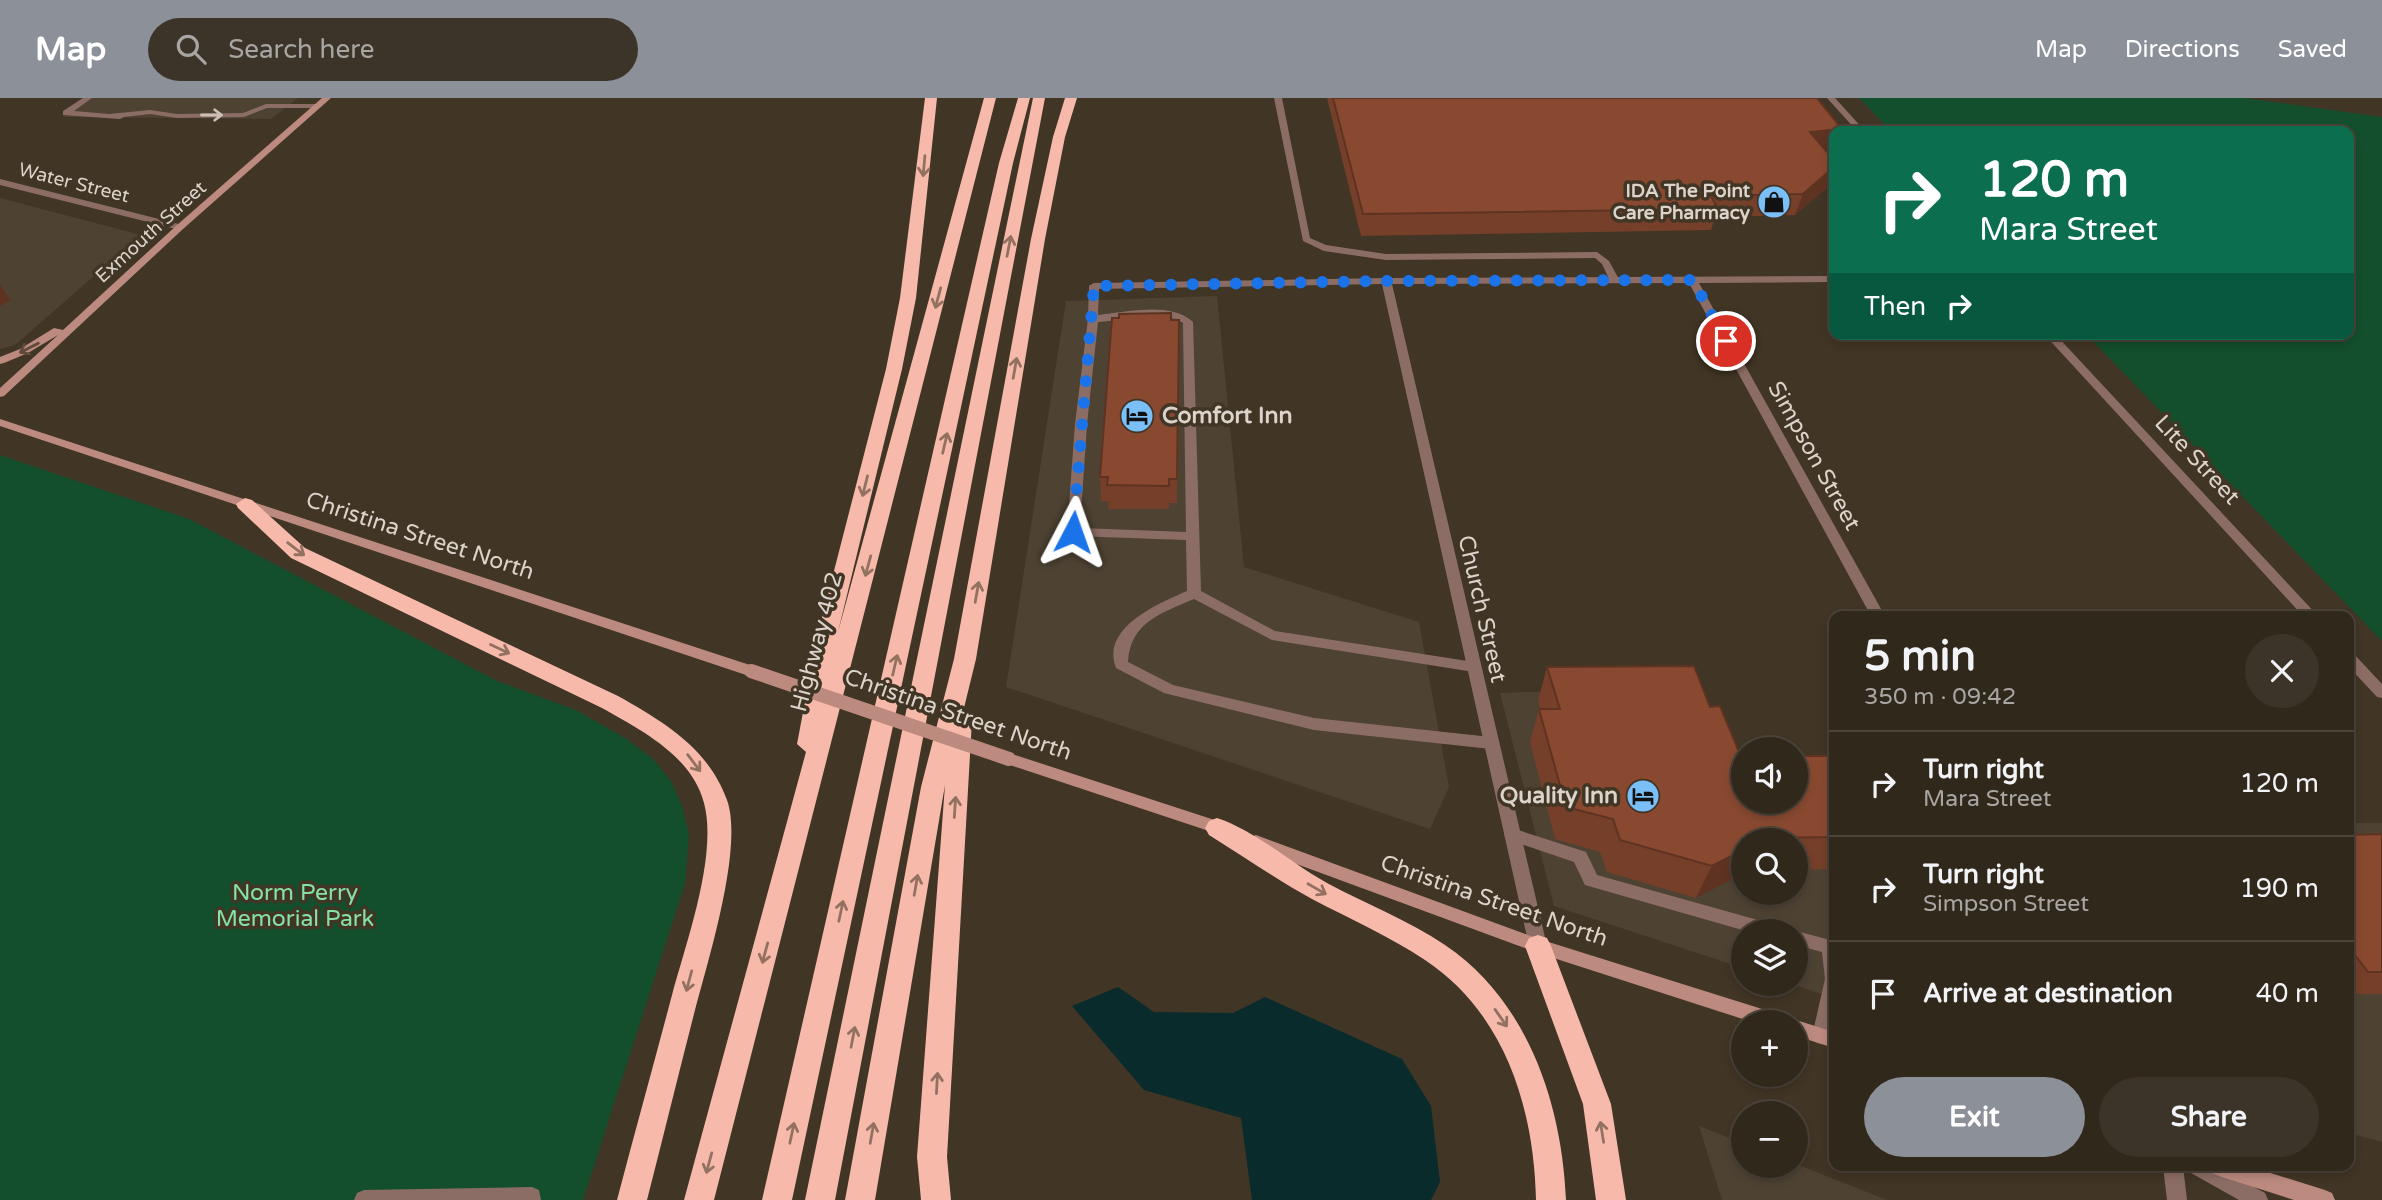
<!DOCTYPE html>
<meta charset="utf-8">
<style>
:root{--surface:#31281c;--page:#3d3429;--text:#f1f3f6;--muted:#a8a6a3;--line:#4c443b;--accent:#8c9099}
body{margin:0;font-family:"Varela Round",sans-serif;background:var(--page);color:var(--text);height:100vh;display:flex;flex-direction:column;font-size:26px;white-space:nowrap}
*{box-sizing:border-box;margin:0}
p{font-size:23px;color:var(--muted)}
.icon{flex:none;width:38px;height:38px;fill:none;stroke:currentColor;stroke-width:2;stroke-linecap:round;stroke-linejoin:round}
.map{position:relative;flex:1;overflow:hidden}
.side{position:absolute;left:1829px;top:513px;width:525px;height:560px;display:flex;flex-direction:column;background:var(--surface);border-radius:14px;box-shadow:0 4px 10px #0003,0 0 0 2px var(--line)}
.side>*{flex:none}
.top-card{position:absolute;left:1829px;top:28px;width:525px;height:214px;border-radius:14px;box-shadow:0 4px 10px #0003,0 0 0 2px var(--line);background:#0b6e4f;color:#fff;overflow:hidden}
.controls{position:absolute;left:1731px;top:639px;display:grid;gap:14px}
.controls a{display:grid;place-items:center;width:77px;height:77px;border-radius:50%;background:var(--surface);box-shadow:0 4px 10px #0003,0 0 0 2px var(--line);font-size:35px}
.pin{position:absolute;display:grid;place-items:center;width:60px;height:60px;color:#fff;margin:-30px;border:4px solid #fff;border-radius:50%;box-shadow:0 2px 7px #0007}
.me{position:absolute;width:77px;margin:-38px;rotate:4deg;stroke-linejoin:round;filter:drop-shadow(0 0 5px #0008)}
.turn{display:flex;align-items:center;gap:24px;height:147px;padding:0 35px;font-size:32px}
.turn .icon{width:91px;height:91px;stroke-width:2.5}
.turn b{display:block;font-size:49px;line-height:60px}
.then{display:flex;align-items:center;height:66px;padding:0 35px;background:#0003;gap:14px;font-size:26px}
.round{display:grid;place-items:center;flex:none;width:74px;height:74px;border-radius:37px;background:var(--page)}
.head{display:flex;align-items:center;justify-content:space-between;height:119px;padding:0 35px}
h1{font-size:42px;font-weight:700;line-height:52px}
.button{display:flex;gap:14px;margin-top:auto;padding:14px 35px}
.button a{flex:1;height:80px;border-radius:42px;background:var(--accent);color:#fff;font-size:28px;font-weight:700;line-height:80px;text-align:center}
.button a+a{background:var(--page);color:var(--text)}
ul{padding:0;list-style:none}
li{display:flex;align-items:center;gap:21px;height:105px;padding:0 35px;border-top:2px solid var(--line)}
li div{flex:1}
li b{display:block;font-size:26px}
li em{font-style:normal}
header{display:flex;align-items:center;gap:42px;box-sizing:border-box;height:98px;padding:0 35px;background:var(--accent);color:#fff}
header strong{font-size:33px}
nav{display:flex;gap:38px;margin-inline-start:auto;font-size:24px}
.search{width:490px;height:63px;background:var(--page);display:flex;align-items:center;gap:18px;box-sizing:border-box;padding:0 24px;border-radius:38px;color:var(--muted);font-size:26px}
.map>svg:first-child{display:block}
</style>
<header>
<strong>Map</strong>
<div class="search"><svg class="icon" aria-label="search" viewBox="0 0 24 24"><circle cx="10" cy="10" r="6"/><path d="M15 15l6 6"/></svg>Search here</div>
<nav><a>Map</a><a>Directions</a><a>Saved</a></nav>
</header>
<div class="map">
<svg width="2382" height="1102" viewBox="0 0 2382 1102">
<rect width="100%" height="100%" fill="#413525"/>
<path fill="#4e4333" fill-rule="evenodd" d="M90,0H298L271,21L63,19Z
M0,100L141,137L15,247L0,251Z
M1217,198L1244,469L1419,524L1449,689L1430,731L1006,589L1066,203Z
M1697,588L1743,704H1796L1834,680V900L1791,886H1796V833H1743V870L1554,808L1500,595ZM1743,742H1796V794H1743Z
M2348,725H2382V1044L2349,1035Z
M1699,1028L1743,1045V1068L1796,1066L1887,1102H1722Z"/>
<path fill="#134f2c" d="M1859,0H2244L2382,19V543L2086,236H2348V33H1891Z
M0,357L189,421L497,583L576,612L625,640L653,661L671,683L682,708L689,737L685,785L583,1102H0Z"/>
<path fill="#0a2b2c" d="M1118,889L1154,914L1233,915L1265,899L1402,961L1431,1008L1440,1084L1431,1102H1252L1241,1020L1144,992L1072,908Z"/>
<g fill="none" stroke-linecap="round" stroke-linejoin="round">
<path fill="#8c6d65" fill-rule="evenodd" d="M83,0H92L74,13L109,16L150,12L177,16L243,15L266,6H318L322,8L318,10H267L244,19L177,20L150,16L124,19L120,21L63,17V13Z
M1274,0H1282L1310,140L1326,147L1386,156L1597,154L1609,163L1620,183L1611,185L1602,166L1595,160L1386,162L1324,153L1303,143Z
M1094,185L1099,188L1098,217C1126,214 1171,203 1193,224L1201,493L1275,533L1474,564L1481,569L1474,574L1272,542L1194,501C1162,515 1130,524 1128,564L1173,587L1314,620L1491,639L1496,641L1499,645L1496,649L1491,651L1314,632L1164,595L1116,570C1100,529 1160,505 1187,493L1186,442L1073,438L1067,434L1075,326L1088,221L1089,188ZM1157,219L1177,221L1183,225L1186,434L1080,430L1087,326L1098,224Z
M1512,730L1586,754L1597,777L1772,826L1778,828L1781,833H1746L1585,787L1574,764L1506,741L1504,736L1506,731Z
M1795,833H1796L1834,843V920L1827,944L1821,946L1815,944L1812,938L1825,881L1822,854L1796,847Z
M2163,1068H2183L2187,1102H2167Z
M532,1089L539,1092L541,1102H354L357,1095L364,1092Z"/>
<path fill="#8c6d65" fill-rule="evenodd" d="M0,81L183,127L185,129L180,132L0,87Z
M1834,178V184L1699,185L1885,518H1871L1689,185L1392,186L1547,848L1544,853L1538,855L1532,853L1529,848L1382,186L1094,191L1089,188L1094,185L1386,180Z"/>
<path fill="#8c6d65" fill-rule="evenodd" d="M1827,0H1835L1865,33H1857Z
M2044,236H2055L2318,518H2303Z
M2348,554L2353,555L2382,586V600L2377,599L2348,568Z
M2188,1068H2216L2265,1095L2268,1102H2239L2191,1075Z"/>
<path fill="#bc8a7e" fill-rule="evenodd" d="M322,0H331L183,131L4,298L0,299V290L58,237L28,255L4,265L0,266V259L20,251L54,230L63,232L177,127Z
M0,321L756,569L758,573L751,578L746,577L0,328Z
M1009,655L1230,727L1232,732L1230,737L1224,738L1004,665L1001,661L1004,657Z
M1256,737L1539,841L1778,916L1784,918L1787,924H1752L1538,855L1250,749L1248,744L1250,739Z
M1796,922L1834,934V950L1796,938V924H1790Z
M2209,1068H2248L2325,1092L2332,1095L2335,1102H2294L2219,1078L2212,1075Z"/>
<path fill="#f7baaa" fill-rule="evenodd" d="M925,0H937L916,200L902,271L838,534L984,0H996L714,1102H684L806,654L797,646L818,535L886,271L900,200Z
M1018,0H1030L1013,65L792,1102H762L999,65Z
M1033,0H1045L835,1102H805Z
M1065,0H1077L1065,39L1045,141L976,561L963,614L972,622L947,1059L951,1102H921L917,1059L945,687L875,1102H845L921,689L954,561L1031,141L1053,39Z
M245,400L252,402L305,450L618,598C664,624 708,650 727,702C744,750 707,865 694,916C678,978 663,1040 647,1102H617C635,1034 654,965 672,897C686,845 718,757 704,705C692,658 641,632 602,610L291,460L238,410L236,406Z
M1217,720C1256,733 1291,765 1327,785C1366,806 1408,822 1445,847C1528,903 1562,1006 1566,1102H1536C1534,1010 1505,915 1425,862C1389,838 1350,821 1312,801C1277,782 1243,758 1209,737L1205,730L1209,723Z
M1538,837L1547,840L1551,848L1611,1006L1626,1102H1596L1583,1006L1525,848L1529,840Z"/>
<path stroke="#bc8a7e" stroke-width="14" d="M751,573L1009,661"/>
</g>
<path fill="#753f29" d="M1327,0H1817L1842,31L1841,33H1834V52H1826L1830,87L1795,117L1715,119L1711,132L1361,138Z
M1171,222H1179L1177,405H1169V411H1109L1108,403H1101L1100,379Z
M1547,569L1710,609L1741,659L1834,658V771L1796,772V742H1743L1696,800L1607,774L1600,754L1555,741L1530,644L1539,611H1540L1538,602Z
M2382,736V896H2348V737Z"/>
<path fill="#5f3322" d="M1842,31L1841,33H1834V52L1803,55L1810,34Z
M1834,69V76L1830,87L1795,117L1803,96Z
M0,187L11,202L0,208Z
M1743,752V776L1696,800L1712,768Z"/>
<path fill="#884930" stroke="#5f3322" stroke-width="2" d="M1333,0H1817L1842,31L1810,34L1834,62V69L1803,96L1711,98L1718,111L1363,116Z
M1171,215V222H1179L1177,381H1169V388L1107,387L1108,379H1100L1112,220H1119V216Z
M1694,568L1710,609L1720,608L1741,659H1743V704H1796V658H1834V739L1766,740L1763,742H1743V752L1712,768L1620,742L1613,721L1566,709L1539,611H1560L1547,569Z
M2382,736V874H2368L2348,848V737Z"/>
<defs><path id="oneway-shaft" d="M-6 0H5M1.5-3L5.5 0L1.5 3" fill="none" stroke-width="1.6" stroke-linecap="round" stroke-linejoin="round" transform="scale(1.75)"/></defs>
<use stroke="#ccbfb6" href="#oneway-shaft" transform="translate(212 17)"/>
<g stroke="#937161">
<use href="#oneway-shaft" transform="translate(924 68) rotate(95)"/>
<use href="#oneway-shaft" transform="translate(1009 148) rotate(-79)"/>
<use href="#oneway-shaft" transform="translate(938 200) rotate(105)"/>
<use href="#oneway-shaft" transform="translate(1015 270) rotate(-80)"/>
<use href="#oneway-shaft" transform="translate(945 345) rotate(-77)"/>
<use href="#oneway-shaft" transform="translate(865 388) rotate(104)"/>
<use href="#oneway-shaft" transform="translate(296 451) rotate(37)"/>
<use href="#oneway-shaft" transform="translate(868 468) rotate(105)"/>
<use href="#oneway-shaft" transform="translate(977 494) rotate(-80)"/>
<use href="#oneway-shaft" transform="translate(500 551) rotate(25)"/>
<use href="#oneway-shaft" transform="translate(895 567) rotate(-77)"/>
<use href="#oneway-shaft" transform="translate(694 665) rotate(53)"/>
<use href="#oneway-shaft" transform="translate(955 709) rotate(-86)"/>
<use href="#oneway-shaft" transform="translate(916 787) rotate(-80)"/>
<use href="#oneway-shaft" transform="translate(1317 791) rotate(30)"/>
<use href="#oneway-shaft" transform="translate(841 813) rotate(-78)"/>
<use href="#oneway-shaft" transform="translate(765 855) rotate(105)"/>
<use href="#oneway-shaft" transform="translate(689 883) rotate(105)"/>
<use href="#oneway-shaft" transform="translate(1501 920) rotate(55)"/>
<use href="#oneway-shaft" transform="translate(853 939) rotate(-79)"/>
<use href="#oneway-shaft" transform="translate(937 985) rotate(-87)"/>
<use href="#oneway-shaft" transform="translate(1602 1034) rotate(-99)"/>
<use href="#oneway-shaft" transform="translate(792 1035) rotate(-78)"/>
<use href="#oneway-shaft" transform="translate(872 1035) rotate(-80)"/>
<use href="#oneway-shaft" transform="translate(709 1065) rotate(105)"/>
</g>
<use stroke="#604a3b" href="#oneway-shaft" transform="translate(29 250) rotate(153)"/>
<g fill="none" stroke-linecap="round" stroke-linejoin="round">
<path stroke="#1a73e8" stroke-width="12" stroke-dasharray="0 21.6" d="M1073,434L1094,188L1386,183L1693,182L1726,243"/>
</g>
<defs>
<symbol id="shop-disc" viewBox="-11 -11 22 22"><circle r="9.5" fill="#7abff8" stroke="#413525"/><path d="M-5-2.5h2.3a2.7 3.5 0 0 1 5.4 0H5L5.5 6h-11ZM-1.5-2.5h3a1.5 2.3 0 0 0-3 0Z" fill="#111"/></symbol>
<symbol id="hotel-disc" viewBox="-11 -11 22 22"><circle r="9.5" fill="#7abff8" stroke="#413525"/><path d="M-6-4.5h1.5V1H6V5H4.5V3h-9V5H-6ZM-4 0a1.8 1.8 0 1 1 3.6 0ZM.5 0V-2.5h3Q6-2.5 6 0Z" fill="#111"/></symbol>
</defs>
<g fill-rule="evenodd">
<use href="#shop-disc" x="1755" y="85" width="38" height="38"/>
<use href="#hotel-disc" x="1118" y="299" width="38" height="38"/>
<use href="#hotel-disc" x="1624" y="679" width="38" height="38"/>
</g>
<g text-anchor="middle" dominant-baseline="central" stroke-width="7" stroke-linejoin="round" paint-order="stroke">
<g font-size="19" fill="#dcd4ca" stroke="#413525">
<text transform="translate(74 85) rotate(14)">Water Street</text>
<text transform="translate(151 134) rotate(-42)">Exmouth Street</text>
</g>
<g font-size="19" font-weight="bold" fill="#dcd4ca" stroke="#413525" text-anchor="end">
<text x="1750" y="93">IDA The Point<tspan x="1750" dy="22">Care Pharmacy</tspan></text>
</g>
<g font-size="23" font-weight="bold" fill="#dcd4ca" stroke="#413525" text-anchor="start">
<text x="1162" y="318">Comfort Inn</text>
<text x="1618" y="698" text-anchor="end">Quality Inn</text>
</g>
<g font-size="23" fill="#dcd4ca" stroke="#413525">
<text transform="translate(1814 358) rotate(61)">Simpson Street</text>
<text transform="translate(2197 362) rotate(47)">Lite Street</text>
<text transform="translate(420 438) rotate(18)">Christina Street North</text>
<text transform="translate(1482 511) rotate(77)">Church Street</text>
<text transform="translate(817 544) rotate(-75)">Highway 402</text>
<text transform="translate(958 617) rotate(19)">Christina Street North</text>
<text transform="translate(1494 803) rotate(19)">Christina Street North</text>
</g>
<g font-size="23" fill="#86e1a4" stroke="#413525">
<text x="295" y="795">Norm Perry<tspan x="295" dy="26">Memorial Park</tspan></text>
</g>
</g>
</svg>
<div class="controls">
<a><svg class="icon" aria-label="sound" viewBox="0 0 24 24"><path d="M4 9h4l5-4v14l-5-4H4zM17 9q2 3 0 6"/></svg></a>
<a><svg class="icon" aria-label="search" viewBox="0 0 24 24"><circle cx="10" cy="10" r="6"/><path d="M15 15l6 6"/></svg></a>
<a><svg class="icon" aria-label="layers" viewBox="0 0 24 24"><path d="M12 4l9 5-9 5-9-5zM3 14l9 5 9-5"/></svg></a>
<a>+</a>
<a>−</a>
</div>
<div class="pin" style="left:1726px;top:243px;background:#d93025"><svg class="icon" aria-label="arrive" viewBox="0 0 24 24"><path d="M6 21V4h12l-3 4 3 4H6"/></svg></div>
<svg class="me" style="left:1073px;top:434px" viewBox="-20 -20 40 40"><path d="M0-17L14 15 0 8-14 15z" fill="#1a73e8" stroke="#fff" stroke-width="4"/></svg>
<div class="top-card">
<div class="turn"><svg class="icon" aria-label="right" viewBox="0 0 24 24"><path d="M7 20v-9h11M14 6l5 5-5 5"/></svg><div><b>120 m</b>Mara Street</div></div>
<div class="then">Then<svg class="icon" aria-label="right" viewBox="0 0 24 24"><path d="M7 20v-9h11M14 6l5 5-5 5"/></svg></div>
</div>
<section class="side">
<div class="head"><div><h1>5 min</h1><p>350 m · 09:42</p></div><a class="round"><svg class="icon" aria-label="close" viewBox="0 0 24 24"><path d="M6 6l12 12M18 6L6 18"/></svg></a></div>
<ul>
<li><svg class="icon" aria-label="right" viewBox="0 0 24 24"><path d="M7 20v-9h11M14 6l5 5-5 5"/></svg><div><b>Turn right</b><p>Mara Street</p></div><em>120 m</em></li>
<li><svg class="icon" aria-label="right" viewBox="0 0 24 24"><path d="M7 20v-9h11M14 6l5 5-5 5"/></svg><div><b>Turn right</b><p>Simpson Street</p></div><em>190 m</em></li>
<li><svg class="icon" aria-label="arrive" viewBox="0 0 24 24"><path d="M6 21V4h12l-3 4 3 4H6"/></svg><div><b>Arrive at destination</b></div><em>40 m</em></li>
</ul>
<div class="button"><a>Exit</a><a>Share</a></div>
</section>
</div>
